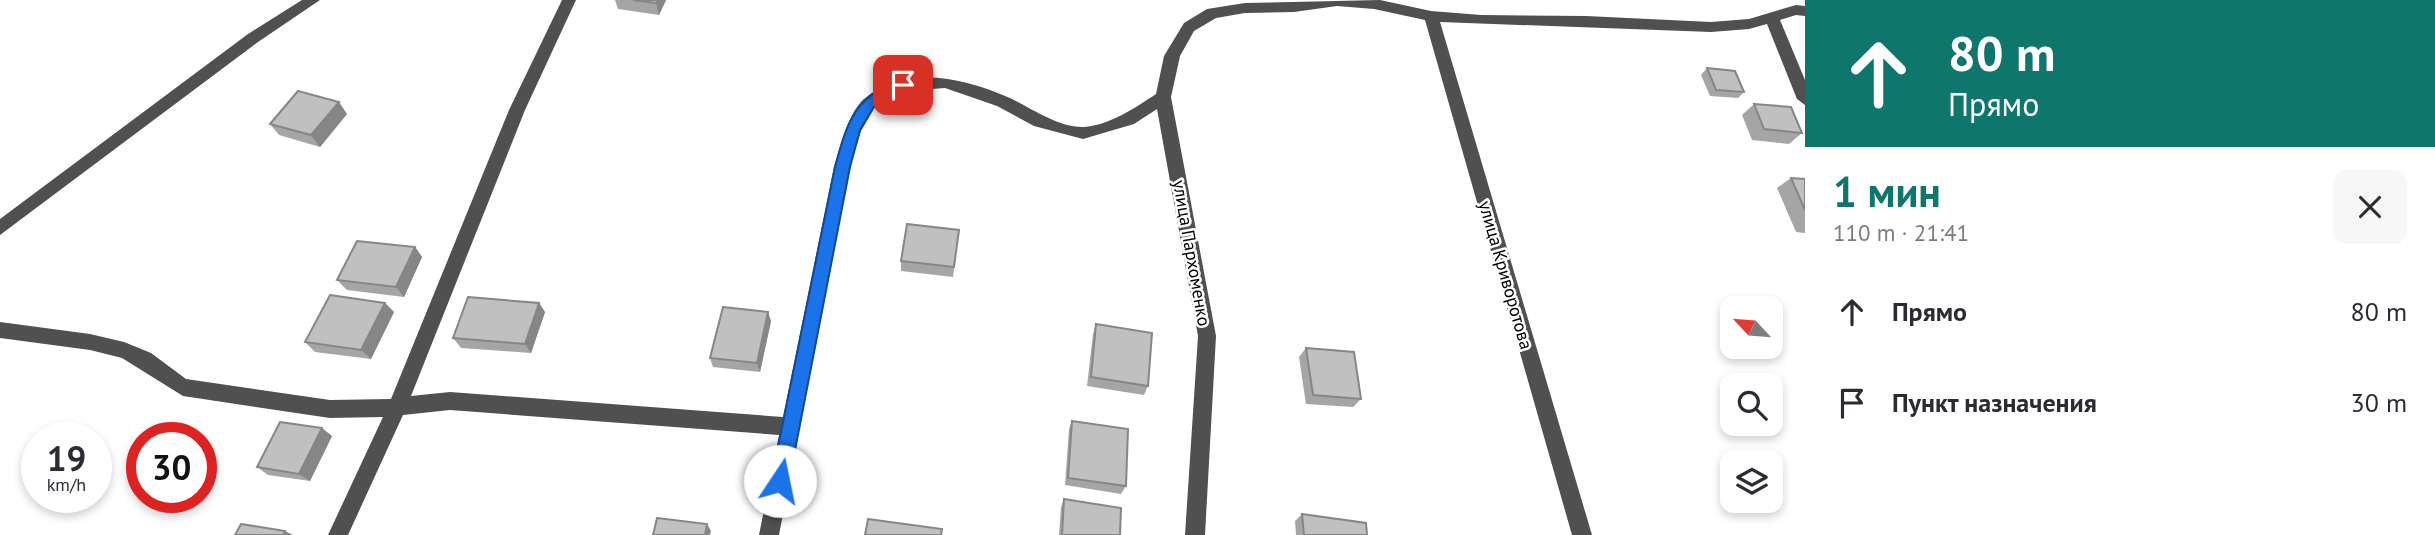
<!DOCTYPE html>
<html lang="ru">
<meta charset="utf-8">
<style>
:root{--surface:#fff;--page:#f7f7f7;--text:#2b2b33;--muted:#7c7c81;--accent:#0f766e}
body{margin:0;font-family:"PT Sans",sans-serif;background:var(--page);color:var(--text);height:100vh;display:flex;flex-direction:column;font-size:26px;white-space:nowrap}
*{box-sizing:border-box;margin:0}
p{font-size:23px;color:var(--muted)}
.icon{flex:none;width:38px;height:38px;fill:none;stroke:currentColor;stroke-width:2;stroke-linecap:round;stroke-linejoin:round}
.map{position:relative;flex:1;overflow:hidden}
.panel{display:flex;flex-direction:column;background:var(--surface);width:630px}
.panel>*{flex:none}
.guide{background:#0f766e;color:#fff;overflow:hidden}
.needle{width:46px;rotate:296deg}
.fabs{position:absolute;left:1720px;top:296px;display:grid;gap:14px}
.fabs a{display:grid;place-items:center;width:63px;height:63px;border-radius:14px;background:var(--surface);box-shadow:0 4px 10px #0003;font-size:35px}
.speed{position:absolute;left:21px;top:422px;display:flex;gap:14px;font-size:35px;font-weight:700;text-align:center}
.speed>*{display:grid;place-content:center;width:91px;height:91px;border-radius:50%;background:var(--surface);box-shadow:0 4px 10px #0003;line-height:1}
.speed small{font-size:18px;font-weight:400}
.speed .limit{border:10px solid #d22;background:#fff;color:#111}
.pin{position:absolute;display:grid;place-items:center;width:60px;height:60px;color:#fff;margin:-30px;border-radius:14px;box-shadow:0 4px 10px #0006}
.me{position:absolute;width:77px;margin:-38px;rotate:11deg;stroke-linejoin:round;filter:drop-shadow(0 0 5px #0008)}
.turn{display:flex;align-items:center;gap:24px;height:147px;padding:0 28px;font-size:32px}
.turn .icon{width:91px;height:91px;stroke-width:2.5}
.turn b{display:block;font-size:49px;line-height:60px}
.round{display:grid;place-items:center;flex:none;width:74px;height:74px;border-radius:14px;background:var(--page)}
.summary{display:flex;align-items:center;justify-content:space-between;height:119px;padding:0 28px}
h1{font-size:42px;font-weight:600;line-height:52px;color:var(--accent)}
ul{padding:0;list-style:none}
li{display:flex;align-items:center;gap:21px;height:91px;padding:0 28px}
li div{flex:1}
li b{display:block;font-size:26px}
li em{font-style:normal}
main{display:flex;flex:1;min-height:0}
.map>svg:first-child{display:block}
</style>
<main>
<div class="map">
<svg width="1805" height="535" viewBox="0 0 1805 535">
<rect width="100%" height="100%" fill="#fff"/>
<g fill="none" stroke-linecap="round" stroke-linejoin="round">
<path fill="#505050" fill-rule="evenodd" d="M302,0H320L258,42L0,235V219L248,34Z
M562,0H576L525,110L411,396L450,392L783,417L834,167C840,148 848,113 864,99C906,63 964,78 1010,98C1031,108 1059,128 1084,127C1110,125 1135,108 1156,94L1164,56L1184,23L1207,9L1245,3L1380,0L1431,11L1481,15L1586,16L1711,22L1749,19L1796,5L1805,6V16L1796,15L1780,20L1805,80V105L1797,99L1767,24L1749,29L1711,32L1440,22L1592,535H1572L1425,20L1374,9L1337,6L1294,12L1245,13L1216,18L1194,31L1180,56L1171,97L1216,336L1205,535H1185L1198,336L1157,109L1134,124L1083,139L1034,126L997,106L945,88L906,91L874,108L861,131L850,167L779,535H759L779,435L450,410L403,415L348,535H328L383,417L330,418L183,396L122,358L90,350L0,338V322L90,334L124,342L151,353L186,379L330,400L391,399L509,110Z"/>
</g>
<path fill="#a5a5a5" d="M615,0H666L659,15L618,9Z
M1707,68L1744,92L1738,98L1710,96L1701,75Z
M1754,104L1802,133L1789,144L1752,140L1742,115Z
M347,114L320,147L279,135L270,124Z
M1791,178L1805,179V233L1796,232L1777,188Z
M959,230L953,277L901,271V261Z
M415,247L422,257L404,297L347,290L337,280Z
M385,303L394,312L371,359L315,352L305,342Z
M539,303L545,312L531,353L461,348L453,338Z
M771,321L760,372L713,367L710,358Z
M1096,324L1148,386L1144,395L1087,386L1093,334Z
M1306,348L1361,399L1353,407L1306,404L1299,357Z
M1072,421L1126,486L1121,494L1065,485L1069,429Z
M332,436L310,481L268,475L257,467Z
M1064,499L1120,535H1059L1061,507Z
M1302,514L1367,535H1296L1295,521Z"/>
<path fill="#868686" d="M658,0H666L659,15L656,3Z
M339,102L347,114L320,147L311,135Z
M415,247L422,257L404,297L396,287Z
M385,303L394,312L371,359L361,350Z
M539,303L545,312L531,353L525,344Z
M768,312L771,321L760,372L757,363Z
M322,428L332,436L310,481L299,474Z
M707,524L711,531L710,535H705Z
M285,531L293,535H283Z"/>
<path fill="#c0c0c0" stroke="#868686" stroke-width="2" d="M633,0H658L656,3Z
M1707,68L1735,71L1744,92L1716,90Z
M298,91L339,102L311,135L270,124Z
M1754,104L1791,107L1802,133L1764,129Z
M1791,178L1805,179V210Z
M907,224L959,230L954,267L901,261Z
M357,241L415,247L396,287L337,280Z
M330,295L385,303L361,350L305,342Z
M468,297L539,303L525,344L453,338Z
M723,307L768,312L757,363L710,358Z
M1096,324L1152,333L1148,386L1091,377Z
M1306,348L1354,352L1361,399L1313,395Z
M1072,421L1128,429L1126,486L1068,478Z
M280,422L322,428L299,474L257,467Z
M1064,499L1121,508L1120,535H1062Z
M1302,514L1366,523L1367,535H1304Z
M657,518L707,524L705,535H653Z
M868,519L942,529L941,535H865Z
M241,524L285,531L283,535H235Z"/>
<path fill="#1a73e8" stroke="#114b97" stroke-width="2" d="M903,79L908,81V88L874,107L860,130L850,167L789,481L786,487L780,490L773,487L771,481L835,167C847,122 855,95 903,79Z"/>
<g text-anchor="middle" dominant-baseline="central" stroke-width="5" stroke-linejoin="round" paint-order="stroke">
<g font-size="18" fill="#000" stroke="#fff">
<text transform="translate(1192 253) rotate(80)">улица Пархоменко</text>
<text transform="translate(1506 275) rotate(74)">улица Криворотова</text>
</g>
</g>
</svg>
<div class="fabs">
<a><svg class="needle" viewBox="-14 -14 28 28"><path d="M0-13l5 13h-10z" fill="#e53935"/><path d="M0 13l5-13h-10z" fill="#7c7c81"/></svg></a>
<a><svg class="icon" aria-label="search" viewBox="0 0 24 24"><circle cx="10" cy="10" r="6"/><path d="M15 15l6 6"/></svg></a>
<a><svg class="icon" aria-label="layers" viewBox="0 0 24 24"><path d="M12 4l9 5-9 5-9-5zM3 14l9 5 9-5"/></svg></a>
</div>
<div class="speed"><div>19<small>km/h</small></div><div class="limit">30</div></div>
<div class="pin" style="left:903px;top:85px;background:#d93025"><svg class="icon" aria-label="arrive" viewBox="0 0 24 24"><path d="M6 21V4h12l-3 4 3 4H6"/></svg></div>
<svg class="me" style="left:780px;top:481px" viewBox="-20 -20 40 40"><circle r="19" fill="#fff"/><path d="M0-13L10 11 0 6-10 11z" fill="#1a73e8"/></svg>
</div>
<section class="panel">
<div class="guide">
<div class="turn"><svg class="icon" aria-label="ahead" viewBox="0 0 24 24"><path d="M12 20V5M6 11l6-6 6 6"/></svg><div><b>80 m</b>Прямо</div></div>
</div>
<div class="summary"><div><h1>1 мин</h1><p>110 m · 21:41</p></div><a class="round"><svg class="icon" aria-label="close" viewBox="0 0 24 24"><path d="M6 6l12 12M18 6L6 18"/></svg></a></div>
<ul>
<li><svg class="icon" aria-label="ahead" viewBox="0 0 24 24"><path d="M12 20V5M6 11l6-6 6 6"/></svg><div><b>Прямо</b></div><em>80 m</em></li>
<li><svg class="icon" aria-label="arrive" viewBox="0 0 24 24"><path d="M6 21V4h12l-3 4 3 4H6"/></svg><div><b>Пункт назначения</b></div><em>30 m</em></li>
</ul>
</section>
</main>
